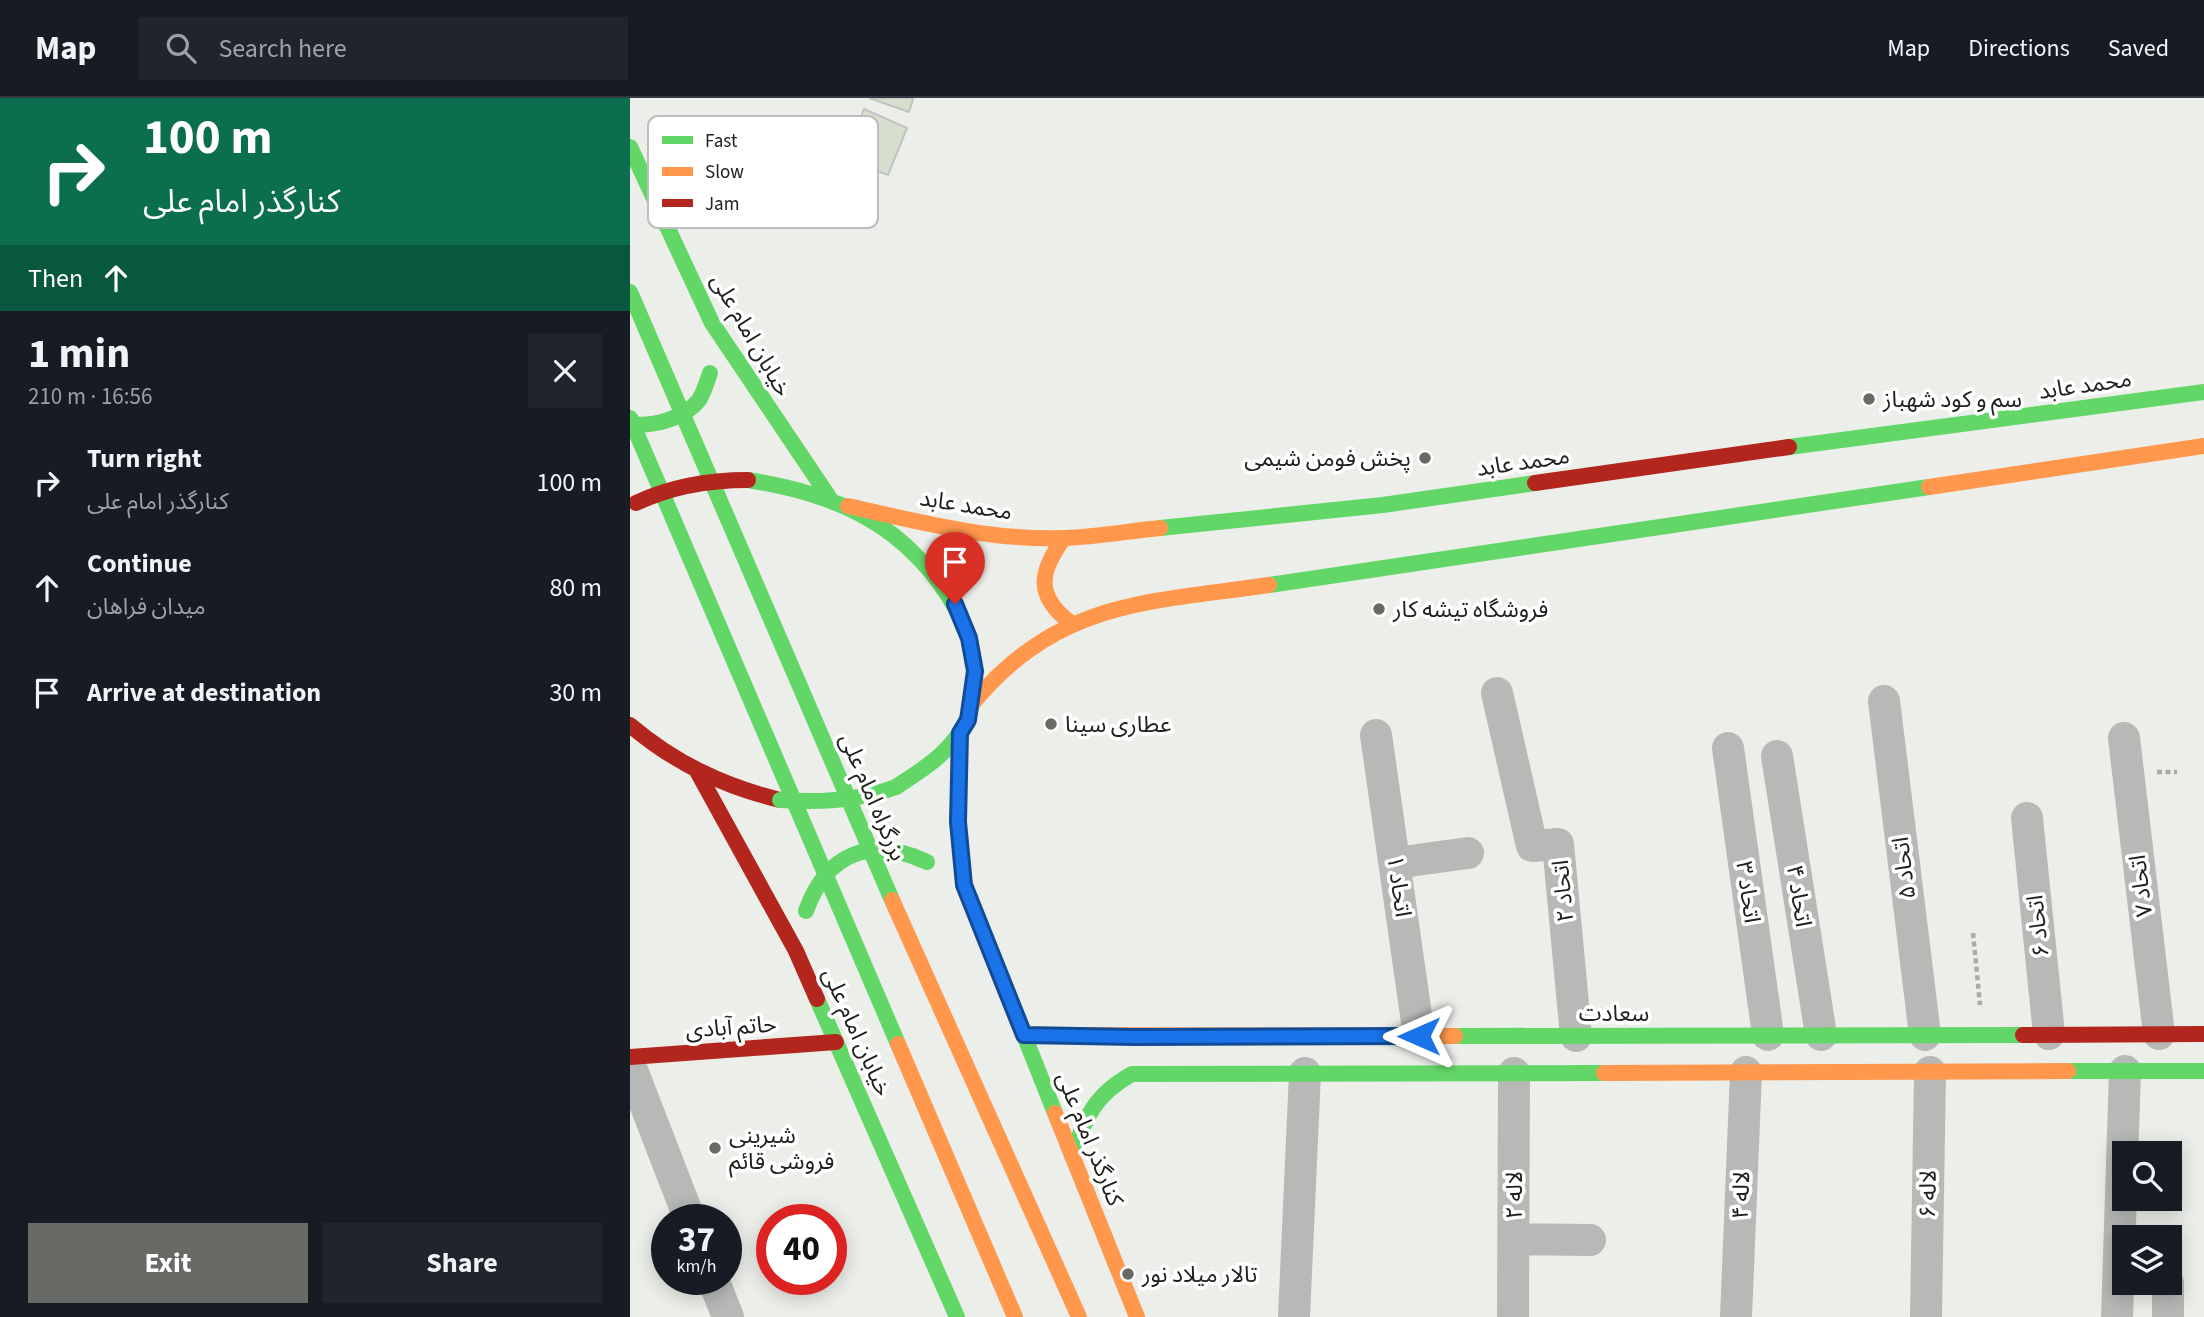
<!DOCTYPE html>
<meta charset="utf-8">
<style>
:root{--surface:#171b24;--page:#20242c;--text:#f1f3f6;--muted:#9ea1a6;--line:#363941;--accent:#676a65}
body{margin:0;font-family:"Source Sans 3","Noto Sans Arabic",sans-serif;background:var(--page);color:var(--text);height:100vh;display:flex;flex-direction:column;font-size:26px;white-space:nowrap}
*{box-sizing:border-box;margin:0}
p{font-size:23px;color:var(--muted)}
.icon{flex:none;width:38px;height:38px;fill:none;stroke:currentColor;stroke-width:2;stroke-linecap:round;stroke-linejoin:round}
.map{position:relative;flex:1;overflow:hidden}
.drawer{display:flex;flex-direction:column;background:var(--surface);width:630px}
.drawer>*{flex:none}
.banner{background:#0b6e4f;color:#fff;overflow:hidden}
.tools{position:absolute;left:1482px;top:1043px;display:grid;gap:14px}
.tools a{display:grid;place-items:center;width:70px;height:70px;border-radius:0px;background:var(--surface);box-shadow:0 4px 18px #0003;font-size:35px}
.speed{position:absolute;left:21px;top:1106px;display:flex;gap:14px;font-size:35px;font-weight:700;text-align:center}
.speed>*{display:grid;place-content:center;width:91px;height:91px;border-radius:50%;background:var(--surface);box-shadow:0 4px 18px #0003;line-height:1}
.speed small{font-size:18px;font-weight:400}
.speed .limit{border:10px solid #d22;background:#fff;color:#111}
.pin{position:absolute;display:grid;place-items:center;width:60px;height:60px;color:#fff;margin:-72px -30px;border-radius:50% 50% 50% 0;rotate:-45deg;box-shadow:0 0 7px #0007}
.pin .icon{rotate:45deg}
.me{position:absolute;width:77px;margin:-38px;rotate:270deg;stroke-linejoin:round;filter:drop-shadow(0 0 5px #0008)}
.turn{display:flex;align-items:center;gap:24px;height:147px;padding:0 28px;font-size:32px}
.turn .icon{width:91px;height:91px;stroke-width:2.5}
.turn b{display:block;font-size:49px;line-height:60px}
.then{display:flex;align-items:center;height:66px;padding:0 28px;background:#0003;gap:14px;font-size:26px}
.round{display:grid;place-items:center;flex:none;width:74px;height:74px;border-radius:0px;background:var(--page)}
.headline{display:flex;align-items:center;justify-content:space-between;height:119px;padding:0 28px}
h1{font-size:42px;font-weight:700;line-height:52px}
.action{display:flex;gap:14px;margin-top:auto;padding:14px 28px}
.action a{flex:1;height:80px;border-radius:0px;background:var(--accent);color:#fff;font-size:28px;font-weight:700;line-height:80px;text-align:center}
.action a+a{background:var(--page);color:var(--text)}
ul{padding:0;list-style:none}
li{display:flex;align-items:center;gap:21px;height:105px;padding:0 28px}
li div{flex:1}
li b{display:block;font-size:26px}
li em{font-style:normal}
header{display:flex;align-items:center;gap:42px;box-sizing:border-box;height:98px;padding:0 35px;background:var(--surface);border-bottom:2px solid var(--line)}
header strong{font-size:33px}
nav{display:flex;gap:38px;margin-inline-start:auto;font-size:24px}
.search{width:490px;height:63px;background:var(--page);display:flex;align-items:center;gap:18px;box-sizing:border-box;padding:0 24px;border-radius:0px;color:var(--muted);font-size:26px}
main{display:flex;flex:1;min-height:0}
.map>svg:first-child{display:block}
</style>
<header>
<strong>Map</strong>
<div class="search"><svg class="icon" aria-label="search" viewBox="0 0 24 24"><circle cx="10" cy="10" r="6"/><path d="M15 15l6 6"/></svg>Search here</div>
<nav><a>Map</a><a>Directions</a><a>Saved</a></nav>
</header>
<main>
<section class="drawer">
<div class="banner">
<div class="turn"><svg class="icon" aria-label="right" viewBox="0 0 24 24"><path d="M7 20v-9h11M14 6l5 5-5 5"/></svg><div><b>100 m</b>کنارگذر امام علی</div></div>
<div class="then">Then<svg class="icon" aria-label="ahead" viewBox="0 0 24 24"><path d="M12 20V5M6 11l6-6 6 6"/></svg></div>
</div>
<div class="headline"><div><h1>1 min</h1><p>210 m · 16:56</p></div><a class="round"><svg class="icon" aria-label="close" viewBox="0 0 24 24"><path d="M6 6l12 12M18 6L6 18"/></svg></a></div>
<ul>
<li><svg class="icon" aria-label="right" viewBox="0 0 24 24"><path d="M7 20v-9h11M14 6l5 5-5 5"/></svg><div><b>Turn right</b><p>کنارگذر امام علی</p></div><em>100 m</em></li>
<li><svg class="icon" aria-label="ahead" viewBox="0 0 24 24"><path d="M12 20V5M6 11l6-6 6 6"/></svg><div><b>Continue</b><p>میدان فراهان</p></div><em>80 m</em></li>
<li><svg class="icon" aria-label="arrive" viewBox="0 0 24 24"><path d="M6 21V4h12l-3 4 3 4H6"/></svg><div><b>Arrive at destination</b></div><em>30 m</em></li>
</ul>
<div class="action"><a>Exit</a><a>Share</a></div>
</section>
<div class="map">
<svg width="1574" height="1219" viewBox="0 0 1574 1219">
<rect width="100%" height="100%" fill="#ecefe9"/>
<path fill="#d7dece" stroke="#c1c3be" stroke-width="2" d="M239,0H281L283,1L279,14Z
M234,11L277,30L258,77L214,61Z"/>
<g fill="none" stroke-linecap="round" stroke-linejoin="round">
<path stroke="#aaaba8" stroke-width="4.5" stroke-dasharray="5 3.5" stroke-linecap="butt" d="M1527,674H1547
M1343,835L1350,907"/>
<path stroke="#b7b9b6" stroke-width="32" d="M867,595L902,748L928,746L946,938
M1254,603L1295,937
M746,637L789,938
M1494,640L1529,936
M1098,650L1138,937
M1147,658L1191,937
M1397,720L1419,936
M765,765L838,755
M0,967L60,1122
M884,1141L960,1142
M83,1181L98,1219
M664,1219L675,975
M883,1219L884,975
M1106,1219L1116,974
M1296,1219L1300,974
M1487,1219L1495,973
M1538,1219V1185"/>
<path stroke="#63d668" stroke-width="16" d="M0,49L82,225L201,402
M0,194L262,802
M0,320L268,946
M1159,349L1574,294
M118,382C160,389 201,399 239,421C305,458 377,558 330,634C314,659 290,673 266,689
M530,430L753,407L905,385
M639,487L1299,389
M330,635L328,724L334,787L425,1015
M187,901L327,1219
M825,938L1393,937
M1438,973H1574
M442,1058C456,1019 464,997 502,976L974,975"/>
<path stroke="#ff974d" stroke-width="16" d="M1299,389L1574,348
M218,408C289,424 362,443 435,440C466,439 499,433 530,430
M434,440C409,474 405,498 441,525
M342,606C428,502 516,505 639,487
M262,802L449,1219
M394,937L825,938
M268,946L385,1219
M974,975L1438,973
M425,1015L507,1219"/>
<path stroke="#b3261e" stroke-width="16" d="M905,385L1159,349
M0,627C45,665 93,688 150,702
M68,675L166,853L187,901
M1393,937L1574,936
M0,959L206,944"/>
<path stroke="#63d668" stroke-width="16" d="M0,326C23,329 54,321 69,302C74,294 77,284 80,275
M150,702C190,705 228,703 266,689
M176,813C197,754 242,738 297,764"/>
<path stroke="#b3261e" stroke-width="16" d="M6,405C42,388 78,382 118,382"/>
</g>
<g fill="none" stroke-linecap="round" stroke-linejoin="round">
<defs>
<path id="route" d="M325,506L339,540L345,573L338,622L330,635L328,724L334,787L394,937L504,939L789,938"/>
</defs>
<use href="#route" stroke="#114b97" stroke-width="18"/>
<use href="#route" stroke="#1a73e8" stroke-width="12"/>
</g>
<g fill="#676a65" stroke="#fff" stroke-width="2.5">
<circle cx="1239" cy="301" r="7"/>
<circle cx="795" cy="360" r="7"/>
<circle cx="749" cy="511" r="7"/>
<circle cx="421" cy="626" r="7"/>
<circle cx="85" cy="1050" r="7"/>
<circle cx="498" cy="1176" r="7"/>
</g>
<g text-anchor="middle" dominant-baseline="central" stroke-width="7" stroke-linejoin="round" paint-order="stroke">
<g font-size="23" fill="#20221e" stroke="#fff">
<text transform="translate(121 237) rotate(60)">خیابان امام علی</text>
<text transform="translate(1455 287) rotate(-8)">محمد عابد</text>
<text transform="translate(893 364) rotate(-8)">محمد عابد</text>
<text transform="translate(336 407) rotate(9)">محمد عابد</text>
<text transform="translate(243 699) rotate(67)">بزرگراه امام علی</text>
<text transform="translate(1274 770) rotate(-97)">اتحاد ۵</text>
<text transform="translate(769 788) rotate(82)">اتحاد ۱</text>
<text transform="translate(1511 788) rotate(-97)">اتحاد ۷</text>
<text transform="translate(933 793) rotate(-95)">اتحاد ۲</text>
<text transform="translate(1118 794) rotate(82)">اتحاد ۳</text>
<text transform="translate(1169 798) rotate(81)">اتحاد ۴</text>
<text transform="translate(1408 828) rotate(-96)">اتحاد ۶</text>
<text x="984" y="915">سعادت</text>
<text transform="translate(101 929) rotate(-4)">حاتم آبادی</text>
<text transform="translate(227 934) rotate(66)">خیابان امام علی</text>
<text transform="translate(460 1041) rotate(68)">کنارگذر امام علی</text>
<text transform="translate(1298 1096) rotate(-89)">لاله ۶</text>
<text transform="translate(884 1097) rotate(-90)">لاله ۲</text>
<text transform="translate(1111 1097) rotate(-88)">لاله ۴</text>
</g>
<g font-size="23" fill="#20221e" stroke="#fff" text-anchor="start">
<text x="1253" y="301">سم و کود شهباز</text>
<text x="781" y="360" text-anchor="end">پخش فومن شیمی</text>
<text x="763" y="511">فروشگاه تیشه کار</text>
<text x="435" y="626">عطاری سینا</text>
<text x="99" y="1037">شیرینی<tspan x="99" dy="26">فروشی قائم</tspan></text>
<text x="512" y="1176">تالار میلاد نور</text>
</g>
</g>
<rect x="18" y="18" width="230" height="112" rx="10" fill="#fff" stroke="#bcbdbc" stroke-width="2"/>
<rect x="32" y="38" width="31" height="8" fill="#63d668"/>
<rect x="32" y="69" width="31" height="9" fill="#ff974d"/>
<rect x="32" y="101" width="31" height="8" fill="#b3261e"/>
<g font-size="19" fill="#20221e">
<text x="75" y="49">Fast</text>
<text x="75" y="80">Slow</text>
<text x="75" y="112">Jam</text>
</g>
</svg>
<div class="tools">
<a><svg class="icon" aria-label="search" viewBox="0 0 24 24"><circle cx="10" cy="10" r="6"/><path d="M15 15l6 6"/></svg></a>
<a><svg class="icon" aria-label="layers" viewBox="0 0 24 24"><path d="M12 4l9 5-9 5-9-5zM3 14l9 5 9-5"/></svg></a>
</div>
<div class="speed"><div>37<small>km/h</small></div><div class="limit">40</div></div>
<div class="pin" style="left:325px;top:506px;background:#d93025"><svg class="icon" aria-label="arrive" viewBox="0 0 24 24"><path d="M6 21V4h12l-3 4 3 4H6"/></svg></div>
<svg class="me" style="left:789px;top:938px" viewBox="-20 -20 40 40"><path d="M0-17L14 15 0 8-14 15z" fill="#1a73e8" stroke="#fff" stroke-width="4"/></svg>
</div>
</main>
